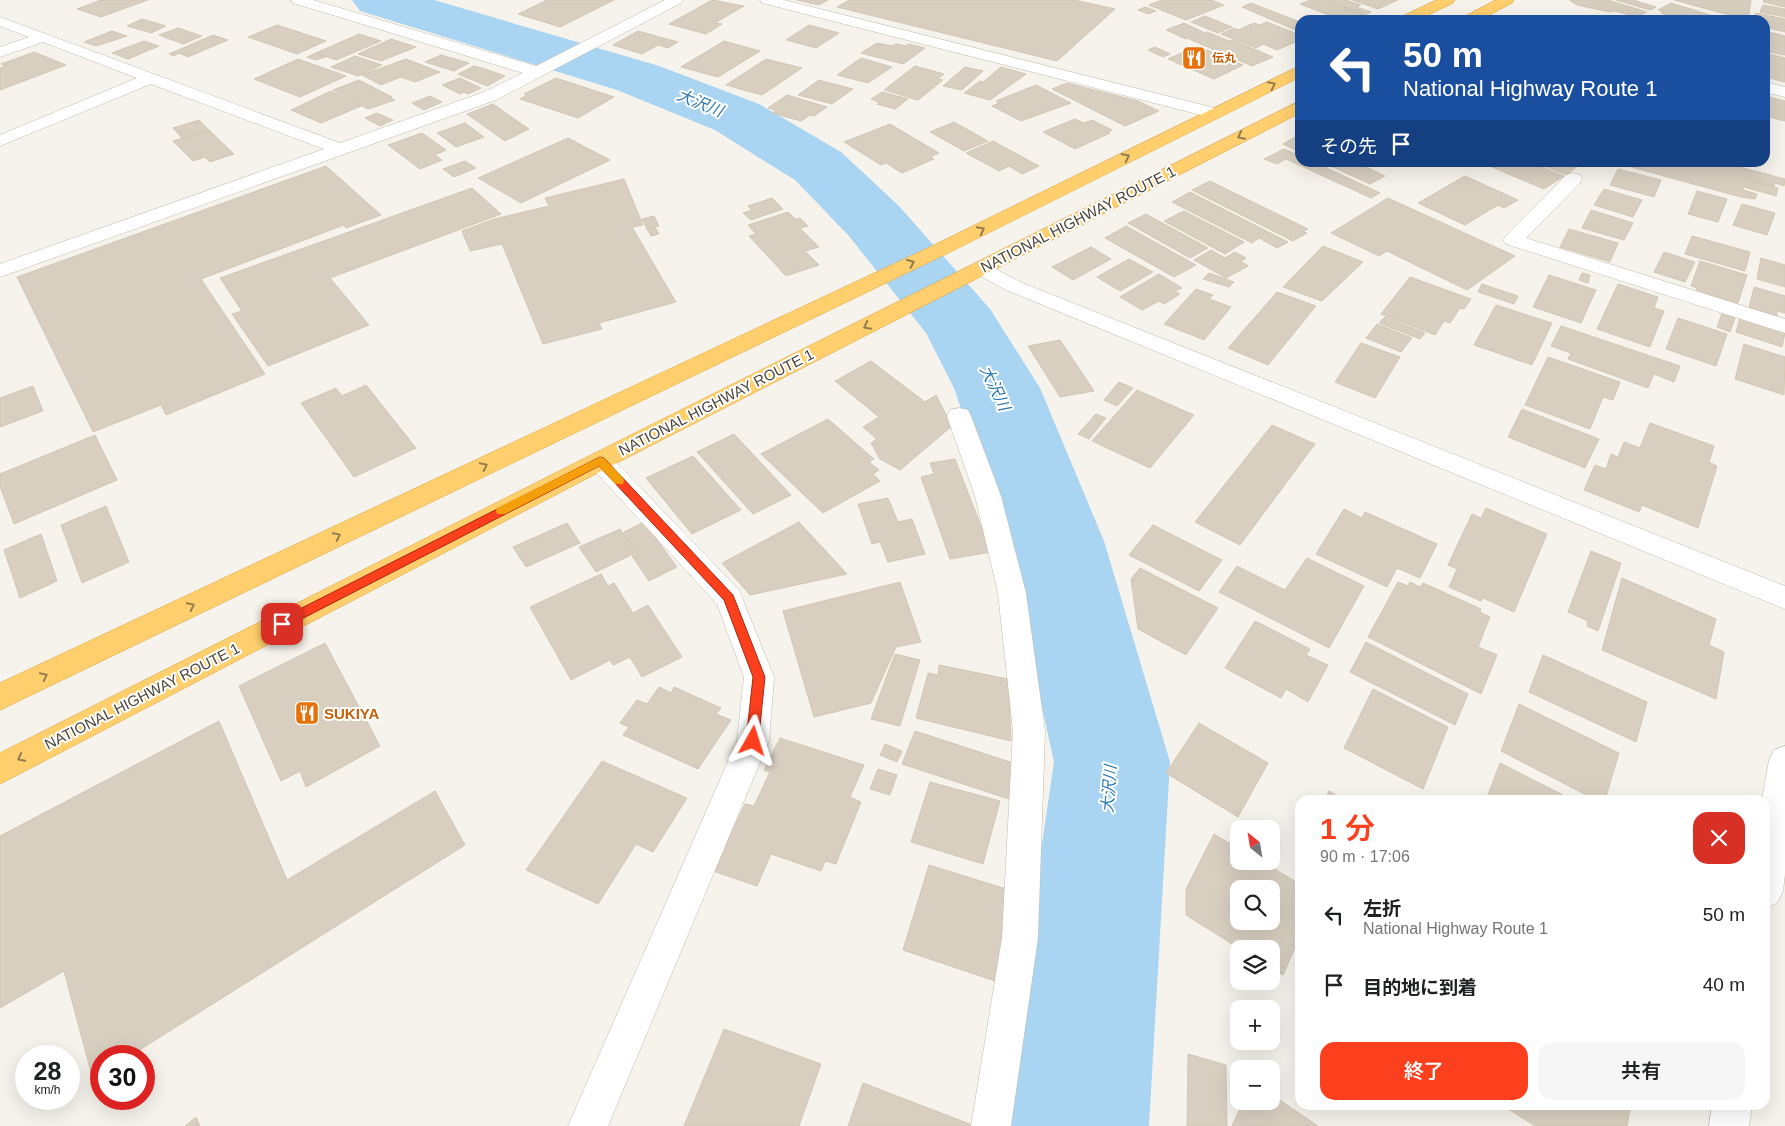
<!DOCTYPE html>
<html lang="ja">
<meta charset="utf-8">
<style>
:root{--surface:#fff;--page:#f6f6f6;--text:#202124;--muted:#757577;--accent:#fc3f1d}
body{margin:0;font-family:Helvetica,"Noto Sans JP",sans-serif;background:var(--page);color:var(--text);height:100vh;display:flex;flex-direction:column;font-size:19px;white-space:nowrap}
*{box-sizing:border-box;margin:0}
p{font-size:16px;color:var(--muted)}
.icon{flex:none;width:28px;height:28px;fill:none;stroke:currentColor;stroke-width:2;stroke-linecap:round;stroke-linejoin:round}
.map{position:relative;flex:1;overflow:hidden}
.drawer{position:absolute;left:1295px;top:795px;width:475px;height:315px;display:flex;flex-direction:column;background:var(--surface);border-radius:15px;box-shadow:0 5px 20px #0002}
.drawer>*{flex:none}
.top-card{position:absolute;left:1295px;top:15px;width:475px;height:152px;border-radius:15px;box-shadow:0 5px 20px #0002;background:#1a4fa0;color:#fff;overflow:hidden}
.needle{width:32px;rotate:330deg}
.controls{position:absolute;left:1230px;top:820px;display:grid;gap:10px}
.controls a{display:grid;place-items:center;width:50px;height:50px;border-radius:10px;background:var(--surface);box-shadow:0 5px 20px #0002;font-size:25px}
.speed{position:absolute;left:15px;top:1045px;display:flex;gap:10px;font-size:25px;font-weight:700;text-align:center}
.speed>*{display:grid;place-content:center;width:65px;height:65px;border-radius:50%;background:var(--surface);box-shadow:0 5px 20px #0002;line-height:1}
.speed small{font-size:12px;font-weight:400}
.speed .limit{border:8px solid #d22;background:#fff;color:#111}
.pin{position:absolute;display:grid;place-items:center;width:42px;height:42px;color:#fff;margin:-21px;border-radius:10px;box-shadow:0 2px 8px #0006}
.me{position:absolute;width:55px;margin:-28px;rotate:6deg;stroke-linejoin:round;filter:drop-shadow(0 0 4px #0008)}
.turn{display:flex;align-items:center;gap:18px;height:105px;padding:0 25px;font-size:22px}
.turn .icon{width:65px;height:65px;stroke-width:2.5}
.turn b{display:block;font-size:35px;line-height:42px}
.then{display:flex;align-items:center;height:48px;padding:0 25px;background:#0003;gap:10px;font-size:19px}
.round{display:grid;place-items:center;flex:none;width:52px;height:52px;border-radius:15px;background:var(--page)}
.headline{display:flex;align-items:center;justify-content:space-between;height:85px;padding:0 25px}
h1{font-size:30px;font-weight:600;line-height:38px;color:var(--accent)}
.action{display:flex;gap:10px;margin-top:auto;padding:10px 25px}
.action a{flex:1;height:58px;border-radius:15px;background:var(--accent);color:#fff;font-size:20px;font-weight:600;line-height:58px;text-align:center}
.action a+a{background:var(--page);color:var(--text)}
ul{padding:0;list-style:none}
li{display:flex;align-items:center;gap:15px;height:70px;padding:0 25px}
li div{flex:1}
li b{display:block;font-size:19px}
li em{font-style:normal}
.map>svg:first-child{display:block}
</style>
<div class="map">
<svg width="1785" height="1126" viewBox="0 0 1785 1126">
<rect width="100%" height="100%" fill="#f6f3ec"/>
<g fill="none" stroke-linecap="round" stroke-linejoin="round">
<path fill="#a9d4f2" fill-rule="evenodd" d="M352,0H434L659,66L759,104L841,152L899,206L990,309L1040,388L1104,541L1170,762L1149,1126H1001L1054,762L1006,541L954,388L926,333L849,236L795,180L715,130L617,90L360,11Z"/>
</g>
<path fill="#d8cfc1" stroke="#d3c7b4" fill-rule="evenodd" d="M101,0H148L101,17L77,9Z
M547,0H614L560,27L518,14Z
M712,0L744,6L715,23L722,24L706,34L669,24Z
M797,0H828L819,5Z
M849,0H1074L1115,9L1057,61L837,7Z
M1162,0H1211L1224,5L1186,20L1149,5Z
M1311,0H1320L1363,15L1353,20H1342L1300,4Z
M1324,0H1346L1361,5L1356,7L1371,12L1365,15Z
M1352,0H1398L1378,9Z
M1569,0H1608L1647,12L1637,17L1615,11L1610,12L1577,5Z
M1616,0H1633L1656,7L1650,10Z
M1674,0H1751L1748,20Z
M1764,0H1785V7L1763,2Z
M1251,3L1300,22V32L1242,7Z
M1671,3L1723,19L1682,20L1661,13L1663,12L1658,10Z
M1763,5L1785,9V17L1760,12Z
M1145,7L1156,11L1148,14L1138,10Z
M1756,13L1785,19V24L1754,18Z
M1205,16L1232,27L1218,33L1191,22Z
M142,19L166,26L151,33L127,26Z
M1765,21L1785,25V32L1765,27Z
M1267,22L1300,35V40L1277,50L1263,44L1256,48L1221,34L1234,28L1238,30L1254,23L1260,25Z
M1184,23L1203,32L1186,39L1166,30Z
M277,25L326,41L297,54L248,37Z
M809,25L839,33L816,48L786,40Z
M178,28L202,36L183,44L159,35Z
M112,31L127,36L96,46L84,42Z
M638,31L678,42L668,48L658,45L642,54L613,45Z
M1765,31L1785,36V55L1765,51Z
M1207,32L1229,41L1232,40L1273,57L1252,66L1189,39Z
M359,34L381,41L336,60L316,53Z
M213,35L228,40L188,57L179,53L174,56L169,54Z
M391,39L416,47L381,61L358,54Z
M144,41L159,46L128,59L112,53Z
M724,41L760,51L718,77L681,67Z
M877,43L892,46L896,44L906,46L909,44L925,48L903,64L861,53Z
M1197,46L1243,65L1214,79L1168,59Z
M1155,47L1170,54L1163,57L1148,50Z
M34,52L66,65L0,90V68L6,66L1,64Z
M316,53L325,57L316,60L307,57Z
M1765,53L1785,58V82L1765,77Z
M441,55L469,63L454,71L425,62Z
M355,56L382,65L358,76L331,67Z
M861,58L892,67L868,83L837,75Z
M298,59L346,76L300,97L254,79Z
M406,59L440,72L415,82L401,77L381,85L362,75Z
M766,59L802,68L762,95L726,85Z
M474,66L485,69L505,76L487,86L458,74Z
M915,66L944,74L938,79L943,80L918,100L884,90Z
M965,67L983,71L962,90L943,86Z
M1001,67L1026,74L990,100L964,93L980,81L983,82Z
M460,78L481,88L468,94L464,92L460,94L442,85Z
M556,78L614,97L578,118L520,99L527,95L524,94Z
M359,80L392,97H390L395,100L368,109L333,90Z
M819,80L853,89L832,104L798,95Z
M1067,83L1138,101L1159,111L1125,126L1052,89Z
M1036,85L1071,103L1021,121L992,106L999,103L996,101Z
M331,91L361,106L321,123L291,110Z
M882,92L908,99L895,109L877,104L879,102L871,99Z
M787,95L827,107L814,116L810,115L801,121L772,113L776,110L768,108Z
M430,96L442,102L424,110L412,103Z
M1765,96L1785,101V121L1765,116Z
M493,104L529,129L505,141L467,114Z
M377,113L393,120L380,126L365,118Z
M1075,119L1084,123L1092,120L1112,130L1107,132L1110,133L1075,149L1043,132Z
M199,120L210,131L182,138L173,128Z
M954,122L988,141L964,151L930,132Z
M465,123L484,137L456,147L437,133Z
M890,124L939,153L930,157L934,159L902,173L886,163L881,165L844,142Z
M210,131L234,154L210,162L205,157L193,161L173,141Z
M422,133L446,150L435,155L442,160L420,169L388,145Z
M1297,136L1300,137V152L1283,144Z
M568,138L610,160L521,203L478,178Z
M993,141L1039,166L1022,174L1009,166L999,171L966,153Z
M1284,149L1300,156V162H1314L1380,193L1371,198L1286,159L1277,164L1264,159Z
M465,161L476,168L454,177L443,169Z
M1322,162H1356L1385,176L1370,184Z
M1480,162H1530L1564,176L1544,189Z
M1535,162H1572L1579,165L1566,175Z
M1633,162H1722L1751,170L1748,180L1778,188L1776,196L1744,187L1743,190L1757,194L1755,199L1741,197L1631,167Z
M326,166L381,215L346,228L344,225L201,279L265,374L166,415L161,405L93,432L17,277Z
M1618,169L1661,180L1654,197L1610,185Z
M1751,170L1785,179L1784,186L1775,183L1774,187L1748,180Z
M1465,176L1518,200L1504,208L1498,205L1465,225L1418,203Z
M624,179L643,225L632,227L676,302L599,323L602,329L543,344L502,244L470,251L462,231L494,219L549,206L545,198Z
M1210,181L1308,229L1303,231L1307,233L1293,241L1192,190Z
M472,188L501,214L330,278L369,325L268,366L232,314L242,311L220,278Z
M1604,189L1642,200L1633,217L1594,205Z
M1697,191L1727,199L1718,222L1688,214Z
M1190,192L1288,242L1277,248L1259,238L1252,243L1172,202Z
M772,198L783,209L751,220L743,213L752,210L748,206Z
M1388,198L1515,256L1467,290L1387,251L1379,256L1331,233Z
M1742,204L1775,213L1767,235L1733,225Z
M1591,210L1633,223L1624,240L1582,228Z
M1184,211L1244,242L1225,254L1164,221Z
M788,212L795,219L800,218L808,226L800,228L819,247L805,251L819,265L786,276L749,236L756,234L748,225Z
M1146,214L1208,248L1190,258L1128,223Z
M654,216L659,226L647,229L642,219Z
M1126,226L1196,265L1174,277L1105,238Z
M655,227L659,234L651,236L647,229Z
M1569,229L1618,243L1610,262L1560,247Z
M1692,236L1750,252L1745,271L1685,254Z
M1323,246L1363,262L1322,301L1283,287Z
M1091,247L1111,259L1073,280L1052,267Z
M1211,250L1225,258L1235,252L1246,258L1241,261L1248,266L1226,278L1194,260Z
M1664,252L1695,262L1685,282L1654,272Z
M1761,258L1785,265V287L1757,279Z
M1129,259L1153,272L1120,291L1097,277Z
M1700,261L1747,275L1738,303L1696,290L1697,288L1691,286Z
M1209,273L1234,282L1229,287L1203,279Z
M1582,273L1590,275L1588,283L1579,280Z
M1159,274L1182,288L1175,291L1180,294L1164,304L1159,301L1142,310L1120,297Z
M1549,275L1596,290L1581,323L1533,307Z
M1410,277L1471,299L1464,309L1460,308L1450,323L1444,321L1435,335L1381,314Z
M1482,284L1518,296L1514,304L1478,292Z
M1618,284L1658,297L1654,308L1664,311L1650,347L1597,329Z
M1754,287L1785,296V313L1777,311V316L1749,308Z
M1196,289L1213,295L1209,299L1231,307L1204,340L1164,324Z
M1277,292L1316,306L1268,365L1228,348Z
M1496,305L1552,323L1532,365L1474,345Z
M1722,313L1735,318L1730,332L1717,327Z
M1385,317L1425,333L1420,339L1379,323Z
M1678,318L1727,334L1716,366L1666,349Z
M1740,318L1785,333L1782,347L1736,332Z
M1377,324L1412,338L1401,352L1366,338Z
M1561,326L1680,366L1674,382L1654,374L1648,388L1568,359L1571,353L1551,346Z
M1060,340L1094,391L1060,397L1028,346Z
M1361,343L1400,357L1375,398L1335,382Z
M1744,344L1785,357L1784,395L1735,379Z
M1548,357L1620,382L1613,400L1603,397L1590,429L1525,405Z
M871,361L925,402L936,395L952,426L900,470L880,459L871,443L877,439L863,427L879,417L835,381Z
M1119,382L1133,388L1117,406L1104,400Z
M366,385L416,448L354,477L301,403L336,388L342,396Z
M33,386L43,411L0,427V398Z
M1137,390L1194,415L1150,468L1092,441Z
M1522,409L1599,439L1585,468L1508,437Z
M1096,414L1106,418L1089,439L1078,434Z
M828,419L874,459L869,462L879,470L873,474L880,481L823,513L761,454Z
M1650,423L1714,446L1709,462L1717,466L1698,528L1642,505L1639,512L1584,490L1595,465L1606,469L1611,454L1618,457L1624,442L1640,448Z
M1272,425L1315,444L1240,545L1195,522Z
M734,434L791,495L753,514L697,452Z
M95,435L117,480L14,524L0,486V474Z
M693,456L741,510L692,534L646,478Z
M955,459L991,552L950,559L921,477L934,474L930,463Z
M888,498L898,522L912,519L925,554L888,562L880,542L872,544L858,504Z
M106,506L129,562L82,583L61,525Z
M1486,508L1547,534L1514,612L1483,598L1481,601L1449,587L1457,569L1448,565L1472,514L1481,518Z
M1344,509L1362,518L1365,512L1437,544L1420,578L1397,568L1387,587L1316,554Z
M644,522L677,567L649,581L632,556L638,553L624,532Z
M799,522L847,574L750,595L722,563Z
M567,523L580,543L526,567L513,547Z
M1153,525L1222,560L1199,591L1129,555Z
M620,529L637,552L596,572L579,547Z
M41,534L57,581L20,598L4,550Z
M1591,551L1621,563L1598,631L1587,626L1588,621L1568,612Z
M1307,558L1364,586L1329,648L1219,592L1237,566L1285,590Z
M1140,568L1218,608L1186,655L1138,629L1131,579Z
M601,574L608,586L614,583L633,613L648,605L682,657L642,677L630,657L613,665L610,660L571,680L530,607Z
M1622,578L1716,619L1709,645L1724,652L1716,699L1602,650Z
M900,582L921,642L896,647L871,703L814,717L783,611Z
M1398,582L1408,586L1410,582L1420,587L1423,583L1481,609L1480,612L1490,617L1478,647L1497,655L1481,694L1368,637Z
M1255,621L1310,649L1306,655L1328,665L1308,702L1286,689L1281,698L1225,668Z
M1366,642L1468,694L1455,725L1350,672Z
M325,643L380,746L306,787L300,771L281,781L239,686Z
M895,654L920,660L900,726L871,719Z
M1543,655L1647,702L1636,742L1529,692Z
M939,665L1008,679L1011,741L916,718L928,673L938,675Z
M659,687L671,693L674,687L721,708L716,714L731,720L698,769L623,735L629,727L620,723L637,700L647,704Z
M1373,689L1448,727L1423,789L1344,748Z
M1519,704L1619,753L1605,800H1596L1501,751Z
M219,721L287,880L435,791L465,845L130,1056H101V1075L93,1080L64,971L0,1008V836Z
M1199,723L1268,763L1238,817L1166,773Z
M915,731L1013,763L1015,801L902,764Z
M780,738L864,765L850,797L861,802L836,864L825,861L821,871L771,854L757,886L713,871L745,804L754,806L770,772L764,770Z
M885,744L902,751L897,762L880,755Z
M602,761L687,798L653,852L636,844L598,904L526,870Z
M1500,763L1573,800H1486Z
M878,769L897,775L890,795L870,789Z
M930,782L1000,801L983,864L911,842Z
M1329,791L1344,800H1325Z
M1214,834L1239,849V861H1261L1300,884V936L1283,975L1271,968V949H1240L1186,915V889ZM1239,889H1271V921H1239Z
M929,865L1016,892L995,981L903,950Z
M724,1029L821,1064L799,1126H684Z
M1188,1054L1226,1065L1227,1126H1187Z
M863,1083L975,1126H848Z
M1271,1094L1318,1126H1232L1243,1101H1271Z
M1502,1105H1631L1627,1126H1535Z
M196,1117L200,1126H185Z"/>
<g fill="none" stroke-linecap="round" stroke-linejoin="round">
<defs>
<path id="minor" d="M291,0H313L536,66L665,0H683L681,3L496,100L0,277V264L324,149L151,84L0,146V135L137,78L43,42L0,57V47L29,37L0,26V17L340,143L484,92L523,73L293,3Z
M760,0H784L1219,109L1221,113L1219,117L1213,118L762,3Z
M1765,82L1785,87V97L1765,92Z
M1573,173L1580,175L1582,179L1580,183L1526,238L1785,319V333L1506,244L1503,240L1506,236L1566,175Z
M980,262L987,264L1020,282L1785,586V609L1006,290L973,272L970,268L973,264Z
M959,408L968,410L971,416L1001,496L1026,593L1045,731L1038,938L1011,1126H971L1002,938L1013,731L998,593L975,496L947,416L950,410Z
M600,452L609,455L739,590L774,677L769,741L608,1126H568L737,741L744,677L717,604L591,467L587,461L591,455Z
M1785,746V874L1783,891L1777,903L1765,908V800H1762L1769,760L1774,750Z
M1712,1105H1752L1749,1126H1709Z"/>
<path id="highway" d="M1437,0H1455L1453,3L1418,20H1399L1401,17Z
M1496,0H1514L1512,3L1480,20H1462L1464,17Z
M1300,66V77L944,255L0,710V683L930,247Z
M1300,101V113L609,467L0,784V753L591,455Z"/>
</defs>
<use href="#minor" stroke="#c2bbae" stroke-width="1"/>
<use href="#highway" stroke="#e0a43c" stroke-width="1"/>
<use href="#minor" fill="#fff" fill-rule="evenodd"/>
<use href="#highway" fill="#ffcf6e" fill-rule="evenodd"/>
</g>
<defs><path id="oneway-chevron" d="M-2-3.5L2.5 0L-2 3.5" fill="none" stroke-width="1.6" stroke-linecap="round" stroke-linejoin="round" transform="scale(1.25)"/></defs>
<g stroke="#937c4e">
<use href="#oneway-chevron" transform="translate(1272 85) rotate(-26)"/>
<use href="#oneway-chevron" transform="translate(1241 136) rotate(153)"/>
<use href="#oneway-chevron" transform="translate(1126 157) rotate(-27)"/>
<use href="#oneway-chevron" transform="translate(981 230) rotate(-27)"/>
<use href="#oneway-chevron" transform="translate(911 263) rotate(-23)"/>
<use href="#oneway-chevron" transform="translate(867 326) rotate(153)"/>
<use href="#oneway-chevron" transform="translate(484 466) rotate(-26)"/>
<use href="#oneway-chevron" transform="translate(337 536) rotate(-26)"/>
<use href="#oneway-chevron" transform="translate(191 606) rotate(-26)"/>
<use href="#oneway-chevron" transform="translate(44 676) rotate(-26)"/>
<use href="#oneway-chevron" transform="translate(21 758) rotate(153)"/>
</g>
<path fill="#fc3f1d" stroke="#a42913" d="M600,457L604,458L733,595L765,677L758,745L753,747L748,745L746,741L753,677L724,600L599,466L286,627H278L276,624L278,620Z"/>
<path fill="#f59e0b" d="M600,457L604,458L623,478L624,481L623,484H615L599,466L505,514H497L496,511L497,508Z"/>
<defs>
<symbol id="restaurant-square" viewBox="-11 -11 22 22"><rect x="-9" y="-9" width="18" height="18" rx="4" fill="#e8710a" stroke="#fff"/><path d="M-5-6h1v4h1v-4h1v4h1v-4h1v5L-1.5 .5V6h-2V.5L-5-1ZM5-6V6H3V1.5H1.5Q1.5-4 5-6Z" fill="#fff"/></symbol>
</defs>
<g fill-rule="evenodd">
<use href="#restaurant-square" x="1180" y="44" width="28" height="28"/>
<use href="#restaurant-square" x="293" y="699" width="28" height="28"/>
</g>
<g text-anchor="middle" dominant-baseline="central" stroke-width="4" stroke-linejoin="round" paint-order="stroke">
<g font-size="12" font-weight="bold" fill="#c56008" stroke="#fff" text-anchor="start">
<text x="1212" y="58">伝丸</text>
</g>
<g font-size="15" fill="#4b4439" stroke="#fff">
<text transform="translate(1078 219) rotate(-27)">NATIONAL HIGHWAY ROUTE 1</text>
<text transform="translate(716 402) rotate(-27)">NATIONAL HIGHWAY ROUTE 1</text>
<text transform="translate(142 696) rotate(-27)">NATIONAL HIGHWAY ROUTE 1</text>
</g>
<g font-size="15" font-weight="bold" fill="#c56008" stroke="#fff" text-anchor="start">
<text x="324" y="713">SUKIYA</text>
</g>
<g font-size="16" font-style="italic" fill="#2e7ab2" stroke="#fff">
<text transform="translate(700 103) rotate(22)">大沢川</text>
<text transform="translate(995 388) rotate(65)">大沢川</text>
<text transform="translate(1109 789) rotate(-86)">大沢川</text>
</g>
</g>
</svg>
<div class="controls">
<a><svg class="needle" viewBox="-14 -14 28 28"><path d="M0-13l5 13h-10z" fill="#e53935"/><path d="M0 13l5-13h-10z" fill="#757577"/></svg></a>
<a><svg class="icon" aria-label="search" viewBox="0 0 24 24"><circle cx="10" cy="10" r="6"/><path d="M15 15l6 6"/></svg></a>
<a><svg class="icon" aria-label="layers" viewBox="0 0 24 24"><path d="M12 4l9 5-9 5-9-5zM3 14l9 5 9-5"/></svg></a>
<a>+</a>
<a>−</a>
</div>
<div class="speed"><div>28<small>km/h</small></div><div class="limit">30</div></div>
<div class="pin" style="left:282px;top:624px;background:#d93025"><svg class="icon" aria-label="arrive" viewBox="0 0 24 24"><path d="M6 21V4h12l-3 4 3 4H6"/></svg></div>
<svg class="me" style="left:753px;top:741px" viewBox="-20 -20 40 40"><path d="M0-17L14 15 0 8-14 15z" fill="#fc3f1d" stroke="#fff" stroke-width="4"/></svg>
<div class="top-card">
<div class="turn"><svg class="icon" aria-label="left" viewBox="0 0 24 24"><path d="M17 20v-9H6M10 6l-5 5 5 5"/></svg><div><b>50 m</b>National Highway Route 1</div></div>
<div class="then">その先<svg class="icon" aria-label="arrive" viewBox="0 0 24 24"><path d="M6 21V4h12l-3 4 3 4H6"/></svg></div>
</div>
<section class="drawer">
<div class="headline"><div><h1>1 分</h1><p>90 m · 17:06</p></div><a class="round" style="background:#d93025;color:#fff"><svg class="icon" aria-label="close" viewBox="0 0 24 24"><path d="M6 6l12 12M18 6L6 18"/></svg></a></div>
<ul>
<li><svg class="icon" aria-label="left" viewBox="0 0 24 24"><path d="M17 20v-9H6M10 6l-5 5 5 5"/></svg><div><b>左折</b><p>National Highway Route 1</p></div><em>50 m</em></li>
<li><svg class="icon" aria-label="arrive" viewBox="0 0 24 24"><path d="M6 21V4h12l-3 4 3 4H6"/></svg><div><b>目的地に到着</b></div><em>40 m</em></li>
</ul>
<div class="action"><a>終了</a><a>共有</a></div>
</section>
</div>
